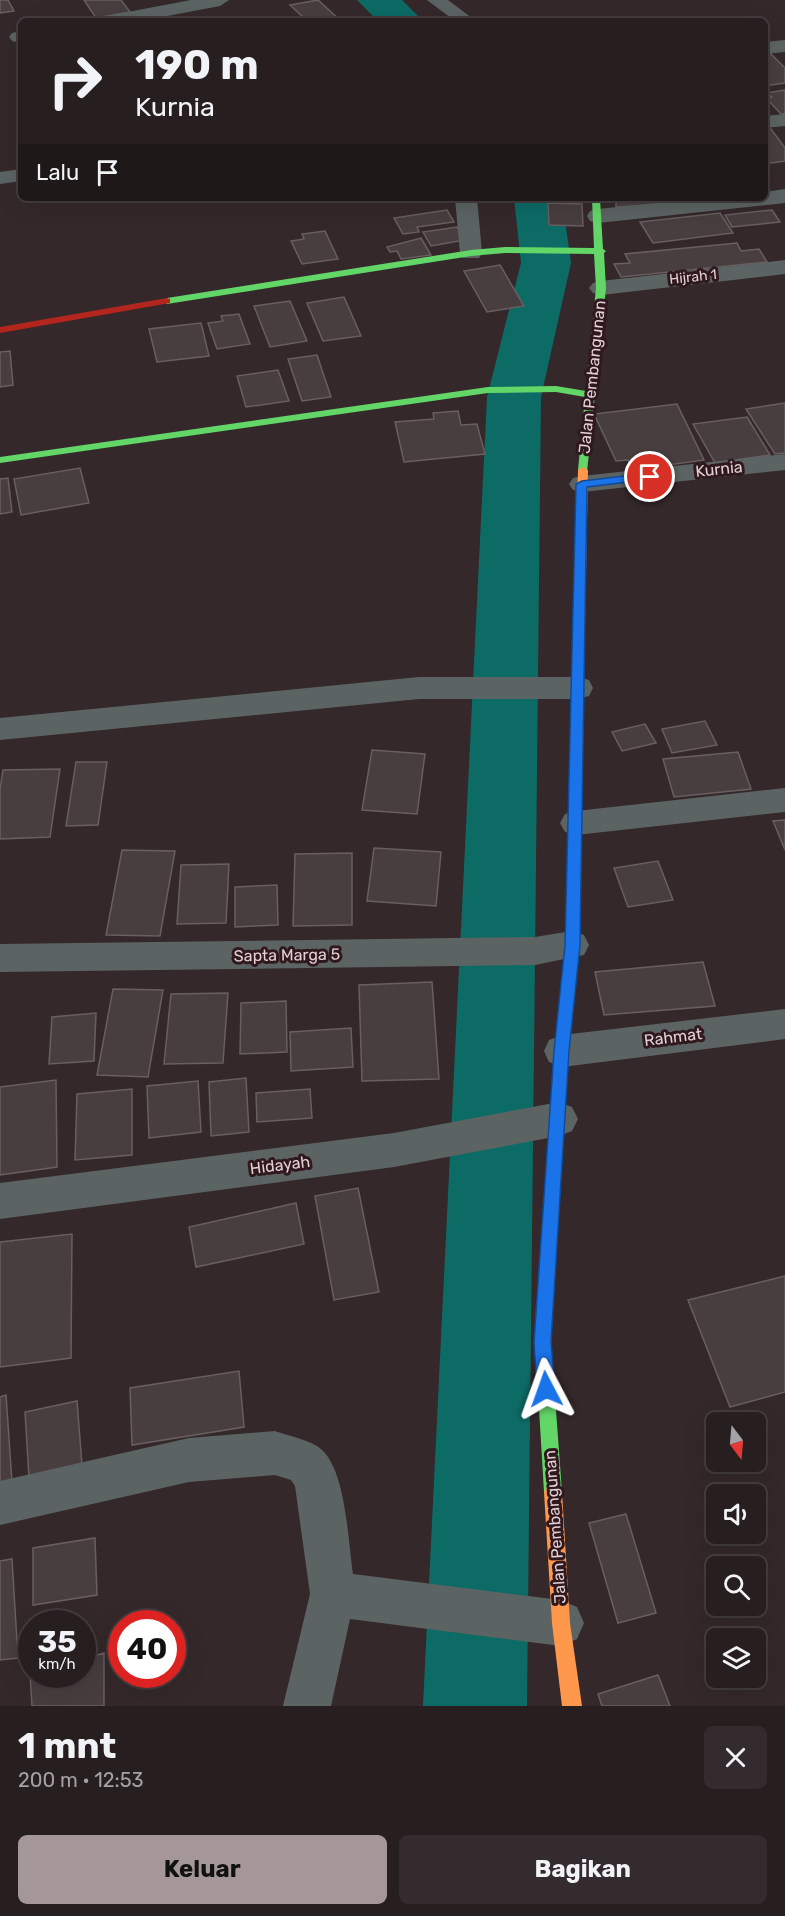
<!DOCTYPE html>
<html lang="id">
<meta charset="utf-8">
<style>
:root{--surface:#271e20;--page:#332b2d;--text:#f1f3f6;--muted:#a4a2a5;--line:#433c3e;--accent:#a59698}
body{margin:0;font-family:Rubik,sans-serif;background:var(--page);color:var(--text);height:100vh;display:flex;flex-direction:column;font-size:22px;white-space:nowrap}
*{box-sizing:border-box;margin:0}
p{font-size:20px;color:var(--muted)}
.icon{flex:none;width:33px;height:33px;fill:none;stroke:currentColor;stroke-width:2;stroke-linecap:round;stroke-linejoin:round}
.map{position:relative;height:1706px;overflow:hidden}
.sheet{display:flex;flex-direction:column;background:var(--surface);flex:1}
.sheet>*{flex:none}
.banner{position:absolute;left:18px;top:18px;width:750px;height:183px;border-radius:9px;box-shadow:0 6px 24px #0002,0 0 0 2px var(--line);background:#271e20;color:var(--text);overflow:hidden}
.needle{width:39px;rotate:164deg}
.buttons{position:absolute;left:706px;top:1412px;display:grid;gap:12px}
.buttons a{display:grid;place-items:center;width:60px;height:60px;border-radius:9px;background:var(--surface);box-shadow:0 6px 24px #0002,0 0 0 2px var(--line);font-size:30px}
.speed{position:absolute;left:18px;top:1610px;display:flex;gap:12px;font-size:30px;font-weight:700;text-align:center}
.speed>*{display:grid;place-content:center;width:78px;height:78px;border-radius:50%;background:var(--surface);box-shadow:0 6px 24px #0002,0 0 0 2px var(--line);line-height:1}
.speed small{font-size:15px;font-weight:400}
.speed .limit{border:9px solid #d22;background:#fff;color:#111}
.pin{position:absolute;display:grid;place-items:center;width:51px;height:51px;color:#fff;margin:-26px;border:3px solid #fff;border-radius:50%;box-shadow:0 2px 6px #0007}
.me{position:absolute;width:66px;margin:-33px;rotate:356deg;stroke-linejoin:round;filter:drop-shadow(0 0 4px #0008)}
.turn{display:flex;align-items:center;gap:21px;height:126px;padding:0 18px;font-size:27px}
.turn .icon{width:78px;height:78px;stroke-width:2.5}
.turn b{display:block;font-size:42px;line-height:51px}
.then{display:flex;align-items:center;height:57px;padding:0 18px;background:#0003;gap:12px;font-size:22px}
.round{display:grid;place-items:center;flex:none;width:63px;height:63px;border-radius:9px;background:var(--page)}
.headline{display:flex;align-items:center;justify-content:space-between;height:102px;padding:0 18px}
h1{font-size:36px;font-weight:700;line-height:45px}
.primary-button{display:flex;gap:12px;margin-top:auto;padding:12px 18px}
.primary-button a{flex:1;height:69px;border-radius:9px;background:var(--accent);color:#111;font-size:24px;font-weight:700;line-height:69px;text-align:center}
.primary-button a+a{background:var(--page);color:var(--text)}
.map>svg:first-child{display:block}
</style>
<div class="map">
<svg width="785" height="1706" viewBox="0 0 785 1706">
<rect width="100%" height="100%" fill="#34282a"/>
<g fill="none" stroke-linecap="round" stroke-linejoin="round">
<path fill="#0d6b66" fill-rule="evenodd" d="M357,0H402L423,21H378Z
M514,198H562L571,263L541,397L527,1706H423L487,397L521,263Z"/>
</g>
<path fill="#483e40" stroke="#695e60" stroke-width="1.5" d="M0,0H8L14,11L0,13Z
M84,0H121L130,12L96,18Z
M318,0L341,21H307L290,5Z
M765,54H771L785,68V83L765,86Z
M785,90V114H781L767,99L772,97L767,93Z
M771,129L785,148V161L765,164V130Z
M616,198H705L704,202L616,207Z
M548,203L582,204L583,226L549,225Z
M447,210L454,222L417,227L419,232L403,234L394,218Z
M772,210L780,222L732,227L725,215Z
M720,213L733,233L653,243L640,222Z
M457,227L465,240L431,246L423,232Z
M325,231L338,259L302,264L291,241L304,239L302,234Z
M421,238L431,255L401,259L397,251L390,252L387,247Z
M737,243L741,251L759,249L767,262L621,277L614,264L630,263L625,254Z
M500,265L524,306L487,312L464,271Z
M344,297L361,336L323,341L307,303Z
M290,301L307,341L270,347L254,306Z
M239,314L250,344L217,349L208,323L223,321L221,316Z
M201,323L209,356L157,362L149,329Z
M10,351L13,385L0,387V352Z
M317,355L331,397L302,401L288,359Z
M278,370L289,401L246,407L237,376Z
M785,403V453L775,454L746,409Z
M677,404L704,460L633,470L628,460L616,461L594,414Z
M458,411L461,425L477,424L485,454L404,462L395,422L434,419L433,413Z
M747,417L770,455L715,463L693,424Z
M80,468L89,503L21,515L14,479Z
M8,478L12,512L0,514V479Z
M705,721L717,745L672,753L662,729Z
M645,724L656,743L622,751L612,732Z
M372,750L425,754L417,814L362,810Z
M738,752L751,789L674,797L663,759Z
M76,762H107L98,825L66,826Z
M60,769L50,837L0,839V789L3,770Z
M785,820V850L773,821Z
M374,848L441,852L436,906L367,901Z
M122,850L175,851L160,936L106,935Z
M352,853V925L293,926L295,854Z
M658,861L673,900L628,907L614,868Z
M229,864L226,923L177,924L181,865Z
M277,885L278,925L235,927V887Z
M703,962L715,1006L604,1015L595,972Z
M432,982L439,1079L362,1081L359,985Z
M113,989L163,990L148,1077L97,1075Z
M228,993L223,1063L164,1064L171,994Z
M286,1001L287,1052L240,1054L241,1003Z
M96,1013L94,1061L49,1064L52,1017Z
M351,1028L353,1067L291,1071L290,1032Z
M246,1078L249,1132L211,1136L209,1082Z
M56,1080L57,1167L0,1175V1087Z
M198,1081L201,1132L149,1138L147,1086Z
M132,1089V1155L75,1160L77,1094Z
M310,1089L312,1118L257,1122L256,1093Z
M358,1188L379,1292L334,1300L315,1196Z
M296,1203L304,1244L196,1267L189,1227Z
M72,1234L71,1358L0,1367V1242Z
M785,1276V1392L730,1407L688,1300Z
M239,1371L244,1427L132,1445L130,1388Z
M6,1395L12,1482L0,1485V1397Z
M77,1401L82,1465L29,1477L25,1412Z
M626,1514L656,1613L618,1623L589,1523Z
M95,1538L97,1595L33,1605V1548Z
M12,1559L18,1658L0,1660V1561Z
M104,1653V1706H32L30,1674H82V1659Z
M658,1675L670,1706H602L598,1694Z"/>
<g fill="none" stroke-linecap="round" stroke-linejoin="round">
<path fill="#5c6463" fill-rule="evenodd" d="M191,0H229L220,6L141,21H103L112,15Z
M427,0H448L476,21H455Z
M21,31V43L12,41L9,37L12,33Z
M785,40V52L765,54V42Z
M785,114V126L765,128V116Z
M21,169V181L0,184V172Z
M785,189V203L598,223L590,221L587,216L590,211L598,209L705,198H765V192Z
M455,198H477L482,253L479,258H463L460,253Z
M785,260V274L601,295L593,293L589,288L593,283L601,281Z
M785,454V470L582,492L573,490L569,484L573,478L582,476Z
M419,677H578L589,680L593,688L589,696L578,699H419L0,740V718Z
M785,788V812L576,835L565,832L560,823L565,814L576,811Z
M572,931L584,935L589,945L584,955L535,965L0,972V944L535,937Z
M785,1009V1039L562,1067L549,1062L544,1051L549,1040L562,1035Z
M559,1102L572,1107L578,1119L572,1131L559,1136L394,1167L0,1219V1183L394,1133Z
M275,1431C288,1436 312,1440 322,1450C346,1472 348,1541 353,1574L561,1600L577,1607L584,1623L577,1639L561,1646L350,1619L331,1706H283L310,1594L295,1486L291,1480L275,1475L189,1482L0,1525V1481L189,1438Z"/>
<path fill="#63d668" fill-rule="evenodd" d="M592,198H600L603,249L606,251L604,253L606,288L587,472H579L578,470L585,397L556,392L488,393L0,463V457L488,387L556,386L586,391L596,288L594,254L505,253L471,256L167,304L162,301L167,298L471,250L505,247L594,248Z
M578,673L584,677L579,945L569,1051L551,1342L562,1492L559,1498L553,1501L547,1498L544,1492L535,1342L555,1051L565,945L572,677Z"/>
<path fill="#ff974d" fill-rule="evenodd" d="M583,467L588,470L584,677L578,681L572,677L578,470Z
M553,1483L559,1486L562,1492L570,1623L582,1706H562L552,1623L544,1492L547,1486Z"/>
<path fill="#b3261e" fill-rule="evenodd" d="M167,298L170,299V303L0,333V327Z"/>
</g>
<path fill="#1a73e8" stroke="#114b97" stroke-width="1.5" d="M650,473L655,477L653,479L587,487L580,945L569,1051L551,1342L555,1389L552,1395L546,1397L540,1395L537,1389L534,1342L554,1051L565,945L576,484L582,481Z"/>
<g text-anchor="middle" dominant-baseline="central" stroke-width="6" stroke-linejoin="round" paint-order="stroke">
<g font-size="14" fill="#e2d1d4" stroke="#2f181e">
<text transform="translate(693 277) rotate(-6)">Hijrah 1</text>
</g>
<g font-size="16" fill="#e2d1d4" stroke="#2f181e">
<text transform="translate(592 377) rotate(-84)">Jalan Pembangunan</text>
<text transform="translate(719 469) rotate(-6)">Kurnia</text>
<text transform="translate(287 955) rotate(-1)">Sapta Marga 5</text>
<text transform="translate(673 1037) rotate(-7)">Rahmat</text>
<text transform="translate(280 1165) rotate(-7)">Hidayah</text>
<text transform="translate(555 1527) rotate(-94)">Jalan Pembangunan</text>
</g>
</g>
</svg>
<div class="buttons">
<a><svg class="needle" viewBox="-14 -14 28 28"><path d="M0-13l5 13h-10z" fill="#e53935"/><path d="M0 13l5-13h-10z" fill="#a4a2a5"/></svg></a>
<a><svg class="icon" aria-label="sound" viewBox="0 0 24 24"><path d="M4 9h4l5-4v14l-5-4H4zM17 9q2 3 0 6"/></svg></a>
<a><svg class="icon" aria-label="search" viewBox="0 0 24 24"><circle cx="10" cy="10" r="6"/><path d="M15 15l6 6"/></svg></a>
<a><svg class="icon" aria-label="layers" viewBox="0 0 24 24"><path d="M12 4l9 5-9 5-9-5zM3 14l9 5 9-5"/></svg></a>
</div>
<div class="speed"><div>35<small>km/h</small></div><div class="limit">40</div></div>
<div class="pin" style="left:650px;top:477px;background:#d93025"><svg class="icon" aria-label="arrive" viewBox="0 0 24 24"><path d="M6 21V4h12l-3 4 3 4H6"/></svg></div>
<svg class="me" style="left:546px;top:1389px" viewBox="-20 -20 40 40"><path d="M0-17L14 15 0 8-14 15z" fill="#1a73e8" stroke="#fff" stroke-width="4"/></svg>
<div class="banner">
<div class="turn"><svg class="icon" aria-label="right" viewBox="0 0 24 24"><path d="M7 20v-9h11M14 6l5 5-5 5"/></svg><div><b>190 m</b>Kurnia</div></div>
<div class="then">Lalu<svg class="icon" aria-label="arrive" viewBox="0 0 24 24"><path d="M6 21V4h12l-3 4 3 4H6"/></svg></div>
</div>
</div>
<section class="sheet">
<div class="headline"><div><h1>1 mnt</h1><p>200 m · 12:53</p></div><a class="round"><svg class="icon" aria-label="close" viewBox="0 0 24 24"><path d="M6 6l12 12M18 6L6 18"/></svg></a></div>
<div class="primary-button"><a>Keluar</a><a>Bagikan</a></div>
</section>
